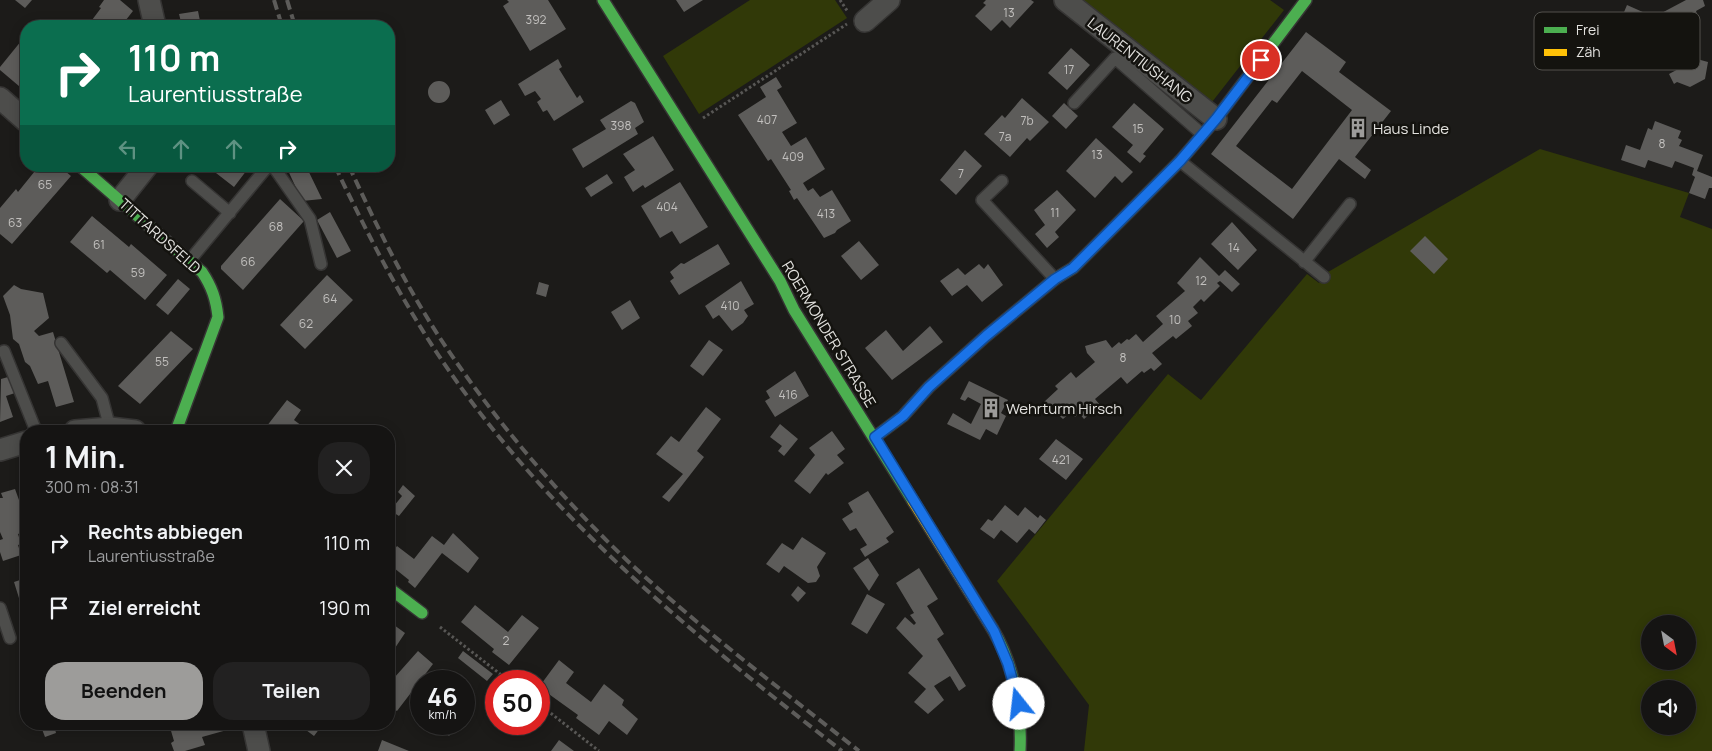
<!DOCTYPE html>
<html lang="de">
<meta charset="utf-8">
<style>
:root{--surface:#151413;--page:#222121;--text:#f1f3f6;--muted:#9d9ea0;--line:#343333;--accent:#9d9c9a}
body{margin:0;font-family:Manrope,sans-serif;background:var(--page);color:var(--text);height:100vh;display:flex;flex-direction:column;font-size:19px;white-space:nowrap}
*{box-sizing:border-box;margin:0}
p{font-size:16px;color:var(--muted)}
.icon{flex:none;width:28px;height:28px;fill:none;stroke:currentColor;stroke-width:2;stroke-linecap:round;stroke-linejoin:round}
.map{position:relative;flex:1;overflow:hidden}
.sheet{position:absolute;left:20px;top:425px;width:375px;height:305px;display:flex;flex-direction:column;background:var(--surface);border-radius:20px;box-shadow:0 2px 12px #0003,0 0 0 1px var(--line)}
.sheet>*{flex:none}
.hud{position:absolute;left:20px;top:20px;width:375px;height:152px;border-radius:20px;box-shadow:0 2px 12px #0003,0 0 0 1px var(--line);background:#0b6e4f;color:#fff;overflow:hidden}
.needle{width:32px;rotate:148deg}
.fabs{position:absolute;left:1641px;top:615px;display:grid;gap:10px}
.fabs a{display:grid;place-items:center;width:55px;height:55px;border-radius:50%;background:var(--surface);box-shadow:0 2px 12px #0003,0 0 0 1px var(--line);font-size:25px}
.speed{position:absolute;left:410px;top:670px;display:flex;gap:10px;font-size:25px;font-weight:700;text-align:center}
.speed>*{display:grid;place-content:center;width:65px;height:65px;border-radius:50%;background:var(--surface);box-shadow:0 2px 12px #0003,0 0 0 1px var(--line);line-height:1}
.speed small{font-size:12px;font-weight:400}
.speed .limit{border:8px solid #d22;background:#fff;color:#111}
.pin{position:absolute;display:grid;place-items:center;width:42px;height:42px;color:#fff;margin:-21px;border:2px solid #fff;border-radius:50%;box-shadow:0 1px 5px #0007}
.me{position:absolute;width:55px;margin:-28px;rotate:344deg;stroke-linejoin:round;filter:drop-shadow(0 0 4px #0008)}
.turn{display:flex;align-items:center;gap:18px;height:105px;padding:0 25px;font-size:22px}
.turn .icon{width:65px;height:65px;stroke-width:2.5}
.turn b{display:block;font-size:35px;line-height:42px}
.lanes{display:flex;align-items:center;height:48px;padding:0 25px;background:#0003;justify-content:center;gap:25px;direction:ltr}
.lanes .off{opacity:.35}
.round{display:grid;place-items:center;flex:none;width:52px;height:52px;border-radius:20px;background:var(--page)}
.headline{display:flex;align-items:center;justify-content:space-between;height:85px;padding:0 25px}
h1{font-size:30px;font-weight:700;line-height:38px}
.primary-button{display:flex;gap:10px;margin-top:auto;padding:10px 25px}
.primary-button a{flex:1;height:58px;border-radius:20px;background:var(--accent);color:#111;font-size:20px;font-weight:700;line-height:58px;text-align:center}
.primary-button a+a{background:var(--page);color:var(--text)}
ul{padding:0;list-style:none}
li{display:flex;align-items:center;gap:15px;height:65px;padding:0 25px}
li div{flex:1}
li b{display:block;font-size:19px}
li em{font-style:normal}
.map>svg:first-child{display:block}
</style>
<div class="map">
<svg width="1712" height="751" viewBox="0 0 1712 751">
<rect width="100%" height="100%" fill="#1c1b19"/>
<path fill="#313908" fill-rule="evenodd" d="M750,0H835L847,18L699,114L663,56Z
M1079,0H1270L1284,10L1212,102L1206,100Z
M1540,149L1689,193L1680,217L1712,229V751H1084L1089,705L997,581L1168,374L1201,400L1307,274L1319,283L1328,272ZM1650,624H1688V661H1650ZM1650,689H1688V726H1650Z"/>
<path fill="#5d5c5a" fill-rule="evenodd" d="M15,0H32L25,8Z
M104,0H120L133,11L122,25L124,26H90L89,24L101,8L99,7Z
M507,0H548L566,29L530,51L503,6L509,2Z
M676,0H703L684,12Z
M986,0H1031L1034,2L1010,28L1002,20L991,31L975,16L986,5L983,3Z
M1686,0H1703L1705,6L1696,11L1700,24L1671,39L1682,61L1665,70L1654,47L1616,31L1627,5L1654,17Z
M198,11L201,26H182L179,14Z
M229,20L230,26H203V25Z
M1306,32L1346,62L1339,72L1391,111L1355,157L1371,170L1365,179L1339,159L1293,219L1211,154ZM1302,71L1352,110L1292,189L1236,146L1272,100L1277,103Z
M26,35V92L0,70V67Z
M1071,48L1090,65L1067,90L1048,73Z
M558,59L562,67L559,69L577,98L580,95L584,102L554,121L547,110L543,112L537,102L541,99L535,91L525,96L518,84Z
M1697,59L1708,62L1705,79L1690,87L1677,82L1674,84L1669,74Z
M776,77L782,87L777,90L797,123L782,132L791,146L806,137L825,169L803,183L808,191L813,188L820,197L832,190L851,221L837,230L835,233L824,238L797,198L794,200L789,191L791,190L771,159L768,161L738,115L766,97L760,87Z
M428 92a11 11 0 1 1 22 0a11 11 0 1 1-22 0Z
M1022,98L1049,122L1030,141L1027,138L1010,157L984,134L1002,115L1005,118Z
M501,100L510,115L494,125L485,110Z
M631,101L635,103L644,122L635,128L638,134L583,168L572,149L606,129L600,120Z
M1064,103L1078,116L1066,129L1052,116Z
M1134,103L1164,129L1143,154L1146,156L1140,163L1127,152L1133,145L1112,127Z
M1655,121L1681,131L1678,138L1682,140L1679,146L1703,155L1697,171L1712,177V188H1709L1705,199L1689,193L1695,177L1692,175L1694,168L1675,161L1672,168L1648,160L1645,168L1621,160L1626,145L1640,150L1648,128L1652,130Z
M653,136L674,170L645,188L643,185L633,192L624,177L635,170L623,154Z
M1096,138L1133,172L1122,183L1115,176L1095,198L1066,171Z
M965,150L982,166L956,195L940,180Z
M39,166H59L71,176L12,244L0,234V208L16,189L18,192Z
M207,166H250L234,187Z
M286,166H306L322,199L302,201Z
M607,174L613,183L591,197L585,188Z
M680,182L708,227L680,244L672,231L660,238L641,206Z
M1057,190L1076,210L1055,232L1059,237L1047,248L1035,234L1045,225L1034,210Z
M280,199L304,221L243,290L221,269V266Z
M330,212L351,251L337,258L317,220Z
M92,216L129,247L131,244L167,275L145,300L110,270L107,273L70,242Z
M1232,222L1257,250L1238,270L1211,244Z
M1425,236L1448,259L1434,274L1410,251Z
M859,241L879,265L861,280L841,256Z
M718,244L730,264L679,295L670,281L674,278L670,272L681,263L684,264Z
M1200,257L1219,276L1225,270L1240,284L1232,292L1220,281L1217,283L1220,286L1204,302L1201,299L1193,307L1198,313L1188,321L1192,326L1176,339L1173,336L1152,353L1162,364L1154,371L1151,368L1144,373L1142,371L1127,384L1121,377L1095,399L1100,405L1084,419L1079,413L1075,417L1071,412L1063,419L1044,402L1058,389L1055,386L1071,372L1076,378L1095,362L1087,353L1085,346L1106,340L1112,348L1119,342L1121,344L1127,339L1129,340L1136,334L1143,342L1163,324L1156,316L1185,291L1177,283Z
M979,264L984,269L988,264L1003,285L982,302L967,285L952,296L940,281L958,268L965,275Z
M327,275L353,300L305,349L280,325Z
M178,279L190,289L168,315L156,305Z
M741,281L754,304L744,310L748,316L743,323L732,331L719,315L713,319L705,306Z
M539,282L549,285L546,297L536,294Z
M14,285L21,289L43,293L49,318L34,331L39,336L53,332L74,402L56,407L48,381L38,384L30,366L25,362L19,344L13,339L10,315L3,296Z
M630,300L640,318L622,330L611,312Z
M930,326L943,342L892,380L865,348L886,330L903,351Z
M171,331L193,349L140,404L118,386Z
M709,340L723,350L703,376L690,366Z
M795,371L809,396L775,417L765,401L770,398L766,391Z
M8,377L15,393L6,396L13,417L0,422L1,379Z
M969,381L1008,400L1001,413L1006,416L997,435L986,429L980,440L947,424L953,413L971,424L981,404L968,397L965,401L960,399Z
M287,400L301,410L294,420L302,426L297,431H263Z
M706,407L721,419L697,451L704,457L669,502L662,497L683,474L656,454L671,436L679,442Z
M240,424L249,431H234Z
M780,424L798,439L784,456L778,451L782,446L770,437Z
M832,431L845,449L837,455L844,463L828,475L826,473L810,494L794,481L815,455L809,448Z
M1056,439L1083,459L1066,480L1039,459Z
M403,485L415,496L399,516L391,511L389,514V502L394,506L402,496L398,492Z
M15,489L19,500L26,497V531L18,534L21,544L18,545L21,555L3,561L0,552V540L3,539L0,532V498H3L1,493Z
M868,491L894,532L886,538L889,542L865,557L860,549L867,545L856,528L850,531L842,519L853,512L848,503Z
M1005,505L1018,516L1025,507L1038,518L1040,515L1046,520L1035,534L1029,529L1017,543L1001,530L994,539L980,529L988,519L992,521Z
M453,533L479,558L468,573L442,553L415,588L408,582L409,580L389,564V557L397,546L414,559L432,536L444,545Z
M802,537L826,553L817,567L820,576L816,582L808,583L784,566L779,573L766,564L782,543L793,550Z
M868,558L879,575L869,591L853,568Z
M919,568L938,599L927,606L944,634L937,639L966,686L959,691L950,676L934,686L944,700L928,714L914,702L926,689L908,673L923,656L896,628L905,617L914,625L916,623L910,615L914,613L896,583Z
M26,578V627L21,612L23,611L14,582Z
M798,586L806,593L798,602L791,595Z
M867,594L885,604L867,634L851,624Z
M475,605L508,632L522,615L539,628L509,665L492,652L494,649L461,622Z
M394,625L405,633L395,648L389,644V632Z
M418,651L433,664L397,711L389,707V678H394Z
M463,651L493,674L487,681L458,658Z
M559,660L574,672L566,683L591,702L604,684L624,700L622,705L638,719L627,735L609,721L599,735L576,718L578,715L539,687Z
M464,696L474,704L464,717Z
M421,704V714L416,710Z
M40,724H69L55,729L56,733L45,737Z
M169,724H225L227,730L202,737L205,745L185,751H174L171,743L174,741Z
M298,724H323L314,736Z
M433,724H459L449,736Z
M382,740L409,751H378Z
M559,740L574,751H551Z"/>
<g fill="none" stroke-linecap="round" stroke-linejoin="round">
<defs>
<path id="lane" d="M1074,103L1115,58L1202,134
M1180,161L1324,277
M273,166L310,219L321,264
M192,181L230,213
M1002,181L982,200L1055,279
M190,260L268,166
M1304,262L1350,204
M61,343L102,398L110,428
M4,351L36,431
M0,608L10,638"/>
<path id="street" d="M149,0L155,26
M1065,0L1216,119
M865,21L889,0
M0,98L26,121
M120,200L147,166
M75,431L110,428L135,431
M0,450L26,442
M253,724L259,751"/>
<path id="fast" d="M603,0L780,281L794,310L913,501
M80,166L202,272C212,287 216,299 218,317L176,431
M875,437L903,416L929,387L986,336L1055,279L1073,268L1180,161L1216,119L1306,0
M389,588L422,613
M992,628C1014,664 1022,710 1020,751"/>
<path id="slow" d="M913,501L992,628"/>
</defs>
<use href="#lane" stroke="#363534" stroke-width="14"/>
<use href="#street" stroke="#363534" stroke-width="24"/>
<use href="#fast" stroke="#363534" stroke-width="14"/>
<use href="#slow" stroke="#363534" stroke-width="14"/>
<path stroke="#585755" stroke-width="3" stroke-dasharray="2.5 2.5" stroke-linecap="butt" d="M840,0L848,12
M703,118L847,24
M440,627L509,681
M539,704L599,751"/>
<use href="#lane" stroke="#4d4d4b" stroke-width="11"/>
<use href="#street" stroke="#4d4d4b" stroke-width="21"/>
<use href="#fast" stroke="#4caf50" stroke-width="11"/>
<use href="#slow" stroke="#ffc107" stroke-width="11"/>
<path stroke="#5d5c5a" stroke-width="4" stroke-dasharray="10 5" stroke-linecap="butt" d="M274,0L282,26
M287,0L295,26
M335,166C366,231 399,296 439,356C547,517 691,633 842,751
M349,166C378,229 409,293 448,350C501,428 565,502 633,566C705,632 783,691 859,751"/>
</g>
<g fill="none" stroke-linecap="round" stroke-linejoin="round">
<defs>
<path id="route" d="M1019,704L1008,664L994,631L875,437L903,416L929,387L986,336L1055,279L1073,268L1180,161L1216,119L1261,60"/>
</defs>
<use href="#route" stroke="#114b97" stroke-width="12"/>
<use href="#route" stroke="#1a73e8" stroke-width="9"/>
</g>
<defs>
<symbol id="building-bare" viewBox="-9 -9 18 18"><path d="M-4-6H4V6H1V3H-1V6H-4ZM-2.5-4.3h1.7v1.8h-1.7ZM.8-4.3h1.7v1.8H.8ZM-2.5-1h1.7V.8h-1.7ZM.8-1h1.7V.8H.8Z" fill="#9d9c9a" stroke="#14130f" stroke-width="2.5" paint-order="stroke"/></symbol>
</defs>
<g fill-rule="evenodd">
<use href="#building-bare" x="1344" y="114" width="28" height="28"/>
<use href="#building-bare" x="977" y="394" width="28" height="28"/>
</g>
<g text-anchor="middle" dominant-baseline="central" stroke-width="5" stroke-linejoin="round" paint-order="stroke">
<g font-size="12" fill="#c2c0be">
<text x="1009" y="12">13</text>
<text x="536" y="19">392</text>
<text x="1069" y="69">17</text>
<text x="767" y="119">407</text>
<text x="1027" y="120">7b</text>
<text x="621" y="125">398</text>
<text x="1138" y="128">15</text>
<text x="1005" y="136">7a</text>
<text x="1662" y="143">8</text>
<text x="1097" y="154">13</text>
<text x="793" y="156">409</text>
<text x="961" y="173">7</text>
<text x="45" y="184">65</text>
<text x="667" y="206">404</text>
<text x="1055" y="212">11</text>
<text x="826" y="213">413</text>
<text x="15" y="222">63</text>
<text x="276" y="226">68</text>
<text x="99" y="244">61</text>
<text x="1234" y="247">14</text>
<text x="248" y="261">66</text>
<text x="138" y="272">59</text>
<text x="1201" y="280">12</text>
<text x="330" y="298">64</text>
<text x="730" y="305">410</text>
<text x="1175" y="319">10</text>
<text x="306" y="323">62</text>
<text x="1123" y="357">8</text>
<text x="162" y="361">55</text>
<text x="788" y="394">416</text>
<text x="1061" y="459">421</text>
<text x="506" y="640">2</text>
</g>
<g font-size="15" fill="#e3e2df" stroke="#14130f">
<text transform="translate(1140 60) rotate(38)">LAURENTIUSHANG</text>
<text transform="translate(160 236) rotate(42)">TITTARDSFELD</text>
<text transform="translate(829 334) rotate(59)">ROERMONDER STRASSE</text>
</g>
<g font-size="15" fill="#e3e2df" stroke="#14130f" text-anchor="start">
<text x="1373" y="128">Haus Linde</text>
<text x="1006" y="408">Wehrturm Hirsch</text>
</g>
</g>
<rect x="1534" y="12" width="166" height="58" rx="8" fill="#14130f" stroke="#52514d" stroke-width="1"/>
<rect x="1544" y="27" width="23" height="6" fill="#4caf50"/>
<rect x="1544" y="49" width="23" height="7" fill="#ffc107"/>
<g font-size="14" fill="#e3e2df">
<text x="1576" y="35">Frei</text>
<text x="1576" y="57">Zäh</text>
</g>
</svg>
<div class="fabs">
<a><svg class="needle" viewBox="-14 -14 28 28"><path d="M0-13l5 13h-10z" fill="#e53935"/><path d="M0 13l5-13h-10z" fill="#9d9ea0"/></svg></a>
<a><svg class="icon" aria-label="sound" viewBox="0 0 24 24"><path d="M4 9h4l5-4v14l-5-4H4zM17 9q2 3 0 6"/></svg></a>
</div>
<div class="speed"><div>46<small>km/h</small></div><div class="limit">50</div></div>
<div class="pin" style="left:1261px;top:60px;background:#d93025"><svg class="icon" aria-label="arrive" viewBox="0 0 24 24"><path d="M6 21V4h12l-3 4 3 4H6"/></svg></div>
<svg class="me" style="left:1019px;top:704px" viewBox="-20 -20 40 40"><circle r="19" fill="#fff"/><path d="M0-13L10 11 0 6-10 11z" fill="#1a73e8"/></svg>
<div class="hud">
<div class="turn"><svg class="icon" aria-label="right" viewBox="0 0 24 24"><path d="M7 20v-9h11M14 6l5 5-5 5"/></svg><div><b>110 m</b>Laurentiusstraße</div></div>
<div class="lanes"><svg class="icon off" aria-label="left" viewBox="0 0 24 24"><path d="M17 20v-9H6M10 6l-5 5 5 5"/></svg><svg class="icon off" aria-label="ahead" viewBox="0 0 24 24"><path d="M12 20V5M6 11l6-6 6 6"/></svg><svg class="icon off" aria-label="ahead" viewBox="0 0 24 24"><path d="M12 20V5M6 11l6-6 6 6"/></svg><svg class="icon" aria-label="right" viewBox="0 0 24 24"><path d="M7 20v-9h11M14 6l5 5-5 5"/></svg></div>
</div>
<section class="sheet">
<div class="headline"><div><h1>1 Min.</h1><p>300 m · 08:31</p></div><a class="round"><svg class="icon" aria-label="close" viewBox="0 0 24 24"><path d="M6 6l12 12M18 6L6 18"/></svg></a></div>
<ul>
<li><svg class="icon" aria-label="right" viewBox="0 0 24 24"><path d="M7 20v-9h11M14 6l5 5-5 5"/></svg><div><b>Rechts abbiegen</b><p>Laurentiusstraße</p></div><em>110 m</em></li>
<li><svg class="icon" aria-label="arrive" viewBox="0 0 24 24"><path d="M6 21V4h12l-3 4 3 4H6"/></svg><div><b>Ziel erreicht</b></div><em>190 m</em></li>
</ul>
<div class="primary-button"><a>Beenden</a><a>Teilen</a></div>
</section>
</div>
